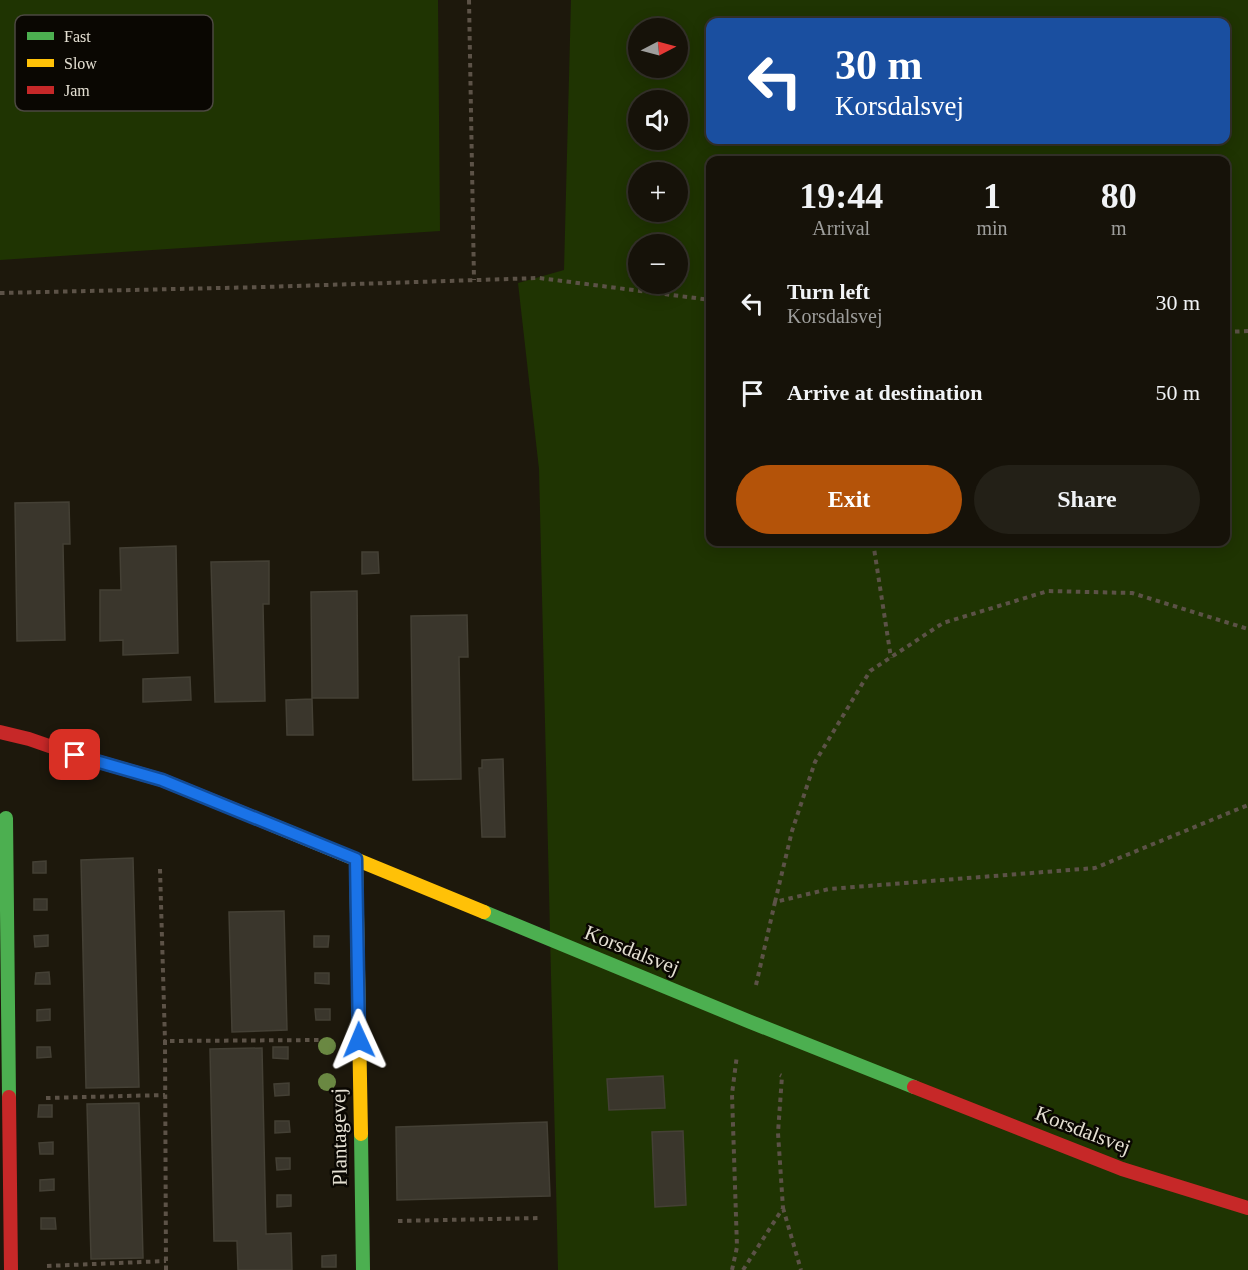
<!DOCTYPE html>
<meta charset="utf-8">
<style>
:root{--surface:#161209;--page:#232017;--text:#f1f3f6;--muted:#9e9e9c;--line:#35322a;--accent:#b45309}
body{margin:0;font-family:"Times New Roman",serif;background:var(--page);color:var(--text);height:100vh;display:flex;flex-direction:column;font-size:22px;white-space:nowrap}
*{box-sizing:border-box;margin:0}
p{font-size:20px;color:var(--muted)}
.icon{flex:none;width:33px;height:33px;fill:none;stroke:currentColor;stroke-width:2;stroke-linecap:round;stroke-linejoin:round}
.map{position:relative;flex:1;overflow:hidden}
.details{position:absolute;left:706px;top:156px;width:524px;height:390px;display:flex;flex-direction:column;background:var(--surface);border-radius:12px;box-shadow:0 3px 15px #0003,0 0 0 2px var(--line)}
.details>*{flex:none}
.hud{position:absolute;left:706px;top:18px;width:524px;height:126px;border-radius:12px;box-shadow:0 3px 15px #0003,0 0 0 2px var(--line);background:#1a4fa0;color:#fff;overflow:hidden}
.needle{width:39px;rotate:84deg}
.buttons{position:absolute;left:628px;top:18px;display:grid;gap:12px}
.buttons a{display:grid;place-items:center;width:60px;height:60px;border-radius:50%;background:var(--surface);box-shadow:0 3px 15px #0003,0 0 0 2px var(--line);font-size:30px}
.pin{position:absolute;display:grid;place-items:center;width:51px;height:51px;color:#fff;margin:-26px;border-radius:12px;box-shadow:0 3px 9px #0006}
.me{position:absolute;width:66px;margin:-33px;rotate:359deg;stroke-linejoin:round;filter:drop-shadow(0 0 4px #0008)}
.turn{display:flex;align-items:center;gap:21px;height:126px;padding:0 30px;font-size:27px}
.turn .icon{width:78px;height:78px;stroke-width:2.5}
.turn b{display:block;font-size:42px;line-height:51px}
.eta{display:flex;justify-content:space-evenly;align-items:center;height:102px;text-align:center}
.eta b{font-size:36px;font-weight:800;line-height:42px}
.button{display:flex;gap:12px;margin-top:auto;padding:12px 30px}
.button a{flex:1;height:69px;border-radius:36px;background:var(--accent);color:#fff;font-size:24px;font-weight:800;line-height:69px;text-align:center}
.button a+a{background:var(--page);color:var(--text)}
ul{padding:0;list-style:none}
li{display:flex;align-items:center;gap:18px;height:90px;padding:0 30px}
li div{flex:1}
li b{display:block;font-size:22px}
li em{font-style:normal}
.map>svg:first-child{display:block}
</style>
<div class="map">
<svg width="1248" height="1270" viewBox="0 0 1248 1270">
<rect width="100%" height="100%" fill="#1d180c"/>
<path fill="#1f3402" fill-rule="evenodd" d="M0,0H438L440,231L0,260Z
M571,0H1248V1270H558L539,469L518,283L564,270ZM711,22H1226V140H711ZM639,28H678V68H639ZM639,100H678V140H639ZM711,160H1226V542H711ZM639,172H678V212H639ZM639,244H678V284H639Z"/>
<path fill="#3a362c" stroke="#444035" stroke-width="1.5" d="M69,502L70,544H63L65,640L17,641L15,503Z
M176,546L178,653L123,655V640L100,641V590H121L120,548Z
M362,552H378L379,573L362,574Z
M269,561V604H263L265,701L215,702L211,562Z
M357,591L358,698H312L311,592Z
M467,615L468,657H459L461,779L413,780L411,616Z
M190,677L191,700L143,702V679Z
M312,699L313,735H287L286,700Z
M503,759L505,837H482L479,768H482V760Z
M133,858L139,1087L86,1088L81,860Z
M46,861V873H33V862Z
M34,899H47V910H34Z
M284,911L287,1030L232,1032L229,912Z
M48,935V946L35,947L34,936Z
M314,936H329L328,947H314Z
M49,972L50,984H35L36,973Z
M315,973H329V984L315,983Z
M50,1009V1020L37,1021V1010Z
M315,1009H330V1020H316Z
M37,1047H50L51,1057L37,1058Z
M273,1047H288V1059L273,1058Z
M262,1048L266,1234L291,1233L292,1270H238L237,1241H214L210,1049Z
M663,1076L665,1108L609,1110L607,1079Z
M289,1083V1095L275,1096L274,1084Z
M139,1103L143,1258L91,1259L87,1104Z
M39,1105H52V1117H38Z
M275,1121H289L290,1132L275,1133Z
M547,1122L550,1196L397,1200L396,1127Z
M683,1131L686,1205L655,1207L652,1132Z
M53,1142V1154H40L39,1143Z
M276,1158H290V1169L277,1170Z
M54,1179V1190L40,1191V1180Z
M277,1195H291V1206L277,1207Z
M41,1218H55L56,1229H41Z
M336,1255V1267H322V1256Z"/>
<g fill="none" stroke-linecap="round" stroke-linejoin="round">
<path stroke="#5c5247" stroke-width="4" stroke-dasharray="4.5 4.5" stroke-linecap="butt" d="M469,0L474,280
M0,293L264,287L539,278L711,300
M1226,332L1248,331
M873,542L891,658
M160,869L165,1041
M775,902L792,831L815,762L870,671L943,623L1048,591L1132,593L1248,629
M756,985L775,902L829,889L1095,868L1248,805
M46,1098L165,1095
M783,1208L801,1270
M398,1221L541,1218
M47,1266L166,1261
M166,1270L165,1041L323,1040
M732,1270L737,1247L732,1094L737,1055
M743,1270L783,1208L778,1133L782,1076L780,1075"/>
<path stroke="#4caf50" stroke-width="14" d="M6,818L9,1097
M484,912L748,1021L914,1087
M361,1134L363,1270"/>
<path stroke="#ffc107" stroke-width="14" d="M270,824L484,912
M356,859L361,1134"/>
<path stroke="#c62828" stroke-width="14" d="M0,732L29,739L75,755L162,780L270,824
M914,1087L1122,1169L1248,1208
M9,1097L11,1270"/>
</g>
<g fill="#6a8842">
<circle cx="327" cy="1046" r="9"/>
<circle cx="327" cy="1082" r="9"/>
</g>
<g fill="none" stroke-linecap="round" stroke-linejoin="round">
<defs>
<path id="route" d="M75,755L162,780L356,859L359,1040"/>
</defs>
<use href="#route" stroke="#114b97" stroke-width="15"/>
<use href="#route" stroke="#1a73e8" stroke-width="10"/>
</g>
<g text-anchor="middle" dominant-baseline="central" stroke-width="5" stroke-linejoin="round" paint-order="stroke">
<g font-size="21" fill="#e5e0d3" stroke="#0a0702">
<text transform="translate(632 950) rotate(22)">Korsdalsvej</text>
<text transform="translate(1083 1130) rotate(21)">Korsdalsvej</text>
<text transform="translate(339 1137) rotate(-91)">Plantagevej</text>
</g>
</g>
<rect x="15" y="15" width="198" height="96" rx="9" fill="#0a0702" stroke="#4c4841" stroke-width="1.5"/>
<rect x="27" y="32" width="27" height="8" fill="#4caf50"/>
<rect x="27" y="59" width="27" height="8" fill="#ffc107"/>
<rect x="27" y="86" width="27" height="8" fill="#c62828"/>
<g font-size="16" fill="#e5e0d3">
<text x="64" y="42">Fast</text>
<text x="64" y="69">Slow</text>
<text x="64" y="96">Jam</text>
</g>
</svg>
<div class="buttons">
<a><svg class="needle" viewBox="-14 -14 28 28"><path d="M0-13l5 13h-10z" fill="#e53935"/><path d="M0 13l5-13h-10z" fill="#9e9e9c"/></svg></a>
<a><svg class="icon" aria-label="sound" viewBox="0 0 24 24"><path d="M4 9h4l5-4v14l-5-4H4zM17 9q2 3 0 6"/></svg></a>
<a>+</a>
<a>−</a>
</div>
<div class="pin" style="left:75px;top:755px;background:#d93025"><svg class="icon" aria-label="arrive" viewBox="0 0 24 24"><path d="M6 21V4h12l-3 4 3 4H6"/></svg></div>
<svg class="me" style="left:359px;top:1040px" viewBox="-20 -20 40 40"><path d="M0-17L14 15 0 8-14 15z" fill="#1a73e8" stroke="#fff" stroke-width="4"/></svg>
<div class="hud">
<div class="turn"><svg class="icon" aria-label="left" viewBox="0 0 24 24"><path d="M17 20v-9H6M10 6l-5 5 5 5"/></svg><div><b>30 m</b>Korsdalsvej</div></div>
</div>
<section class="details">
<div class="eta">
<div><b>19:44</b><p>Arrival</p></div>
<div><b>1</b><p>min</p></div>
<div><b>80</b><p>m</p></div>
</div>
<ul>
<li><svg class="icon" aria-label="left" viewBox="0 0 24 24"><path d="M17 20v-9H6M10 6l-5 5 5 5"/></svg><div><b>Turn left</b><p>Korsdalsvej</p></div><em>30 m</em></li>
<li><svg class="icon" aria-label="arrive" viewBox="0 0 24 24"><path d="M6 21V4h12l-3 4 3 4H6"/></svg><div><b>Arrive at destination</b></div><em>50 m</em></li>
</ul>
<div class="button"><a>Exit</a><a>Share</a></div>
</section>
</div>
